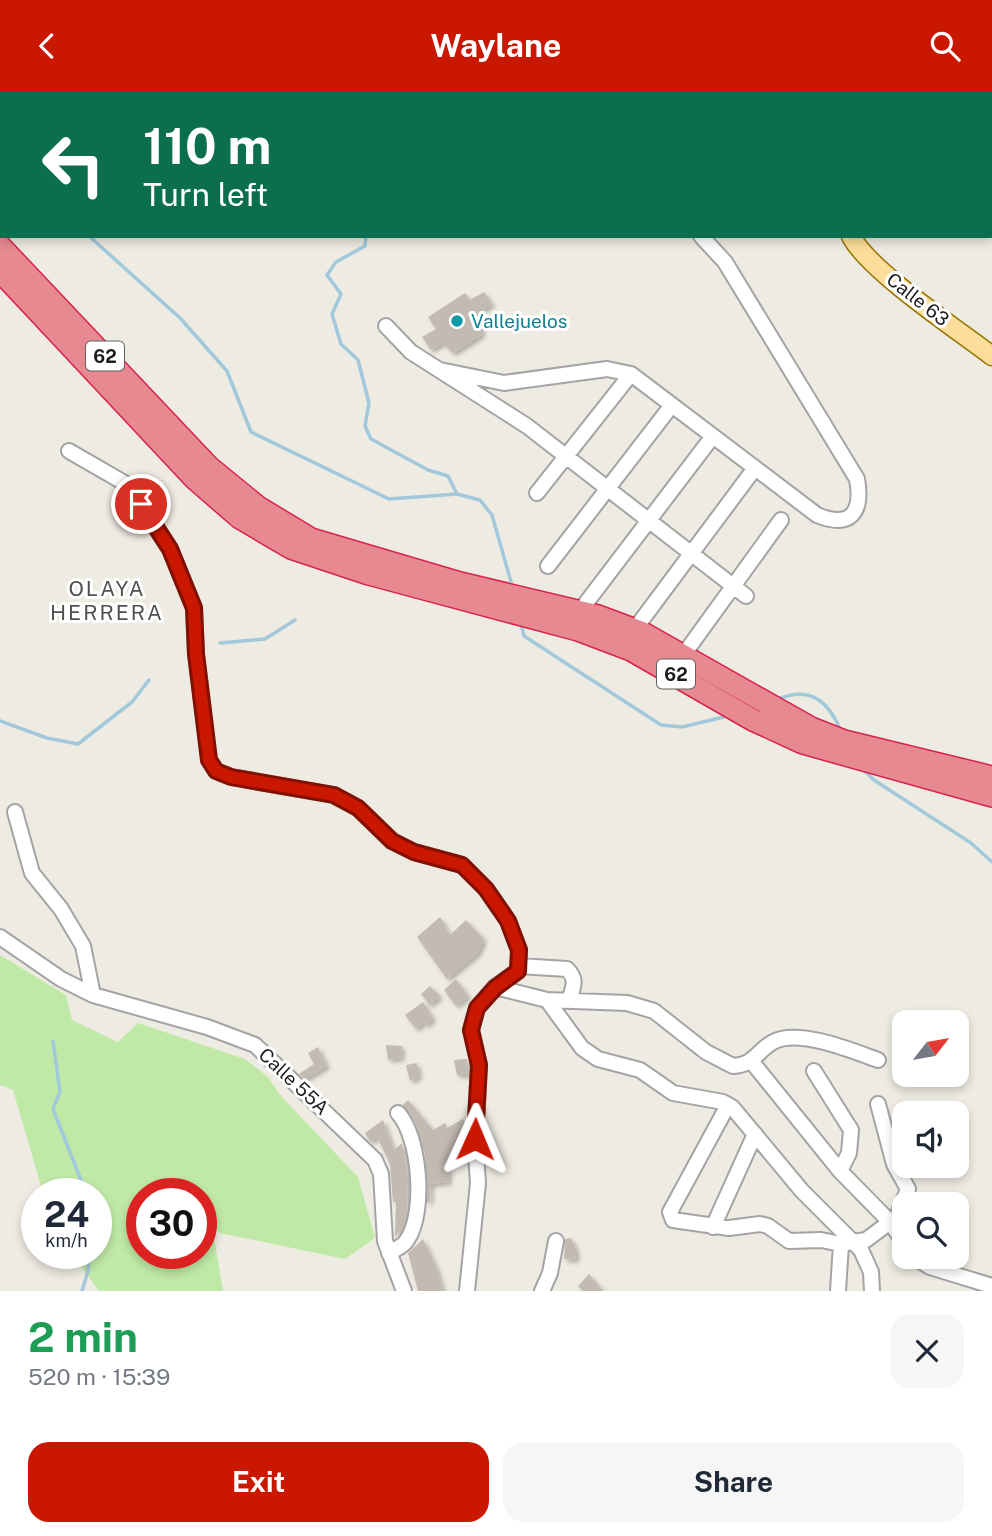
<!DOCTYPE html>
<meta charset="utf-8">
<style>
:root{--surface:#fff;--page:#f6f6f7;--text:#1f2937;--muted:#747a83;--accent:#c91700}
body{margin:0;font-family:"Public Sans",sans-serif;background:var(--page);color:var(--text);height:100vh;display:flex;flex-direction:column;font-size:26px;white-space:nowrap}
*{box-sizing:border-box;margin:0}
p{font-size:23px;color:var(--muted)}
.icon{flex:none;width:38px;height:38px;fill:none;stroke:currentColor;stroke-width:2;stroke-linecap:round;stroke-linejoin:round}
.map{position:relative;height:1200px;overflow:hidden}
.details{display:flex;flex-direction:column;background:var(--surface);flex:1}
.details>*{flex:none}
.top-card{position:absolute;left:0px;top:0px;width:992px;height:147px;box-shadow:0 4px 10px #0003;background:#0b6e4f;color:#fff;overflow:hidden}
.needle{width:46px;rotate:59deg}
.tools{position:absolute;left:892px;top:919px;display:grid;gap:14px}
.tools a{display:grid;place-items:center;width:77px;height:77px;border-radius:14px;background:var(--surface);box-shadow:0 4px 10px #0003;font-size:35px}
.speed{position:absolute;left:21px;top:1087px;display:flex;gap:14px;font-size:35px;font-weight:700;text-align:center}
.speed>*{display:grid;place-content:center;width:91px;height:91px;border-radius:50%;background:var(--surface);box-shadow:0 4px 10px #0003;line-height:1}
.speed small{font-size:18px;font-weight:400}
.speed .limit{border:10px solid #d22;background:#fff;color:#111}
.pin{position:absolute;display:grid;place-items:center;width:60px;height:60px;color:#fff;margin:-30px;border:4px solid #fff;border-radius:50%;box-shadow:0 2px 7px #0007}
.me{position:absolute;width:77px;margin:-38px;rotate:1deg;stroke-linejoin:round;filter:drop-shadow(0 0 5px #0008)}
.turn{display:flex;align-items:center;gap:24px;height:147px;padding:0 28px;font-size:32px}
.turn .icon{width:91px;height:91px;stroke-width:2.5}
.turn b{display:block;font-size:49px;line-height:60px}
.round{display:grid;place-items:center;flex:none;width:74px;height:74px;border-radius:21px;background:var(--page)}
.overview{display:flex;align-items:center;justify-content:space-between;height:119px;padding:0 28px}
h1{font-size:42px;font-weight:700;line-height:52px;color:#1e9e55}
.action{display:flex;gap:14px;margin-top:auto;padding:14px 28px}
.action a{flex:1;height:80px;border-radius:21px;background:var(--accent);color:#fff;font-size:28px;font-weight:700;line-height:80px;text-align:center}
.action a+a{background:var(--page);color:var(--text)}
header{display:flex;justify-content:space-between;align-items:center;height:91px;padding:0 28px;background:var(--accent);color:#fff;font-size:32px;font-weight:700}
.map>svg:first-child{display:block}
</style>
<header><svg class="icon" aria-label="back" viewBox="0 0 24 24"><path d="M15 5l-7 7 7 7"/></svg>Waylane<svg class="icon" aria-label="search" viewBox="0 0 24 24"><circle cx="10" cy="10" r="6"/><path d="M15 15l6 6"/></svg></header>
<div class="map">
<svg width="992" height="1200" viewBox="0 0 992 1200">
<defs>
<filter id="shadow"><feDropShadow dx="3" dy="3" stdDeviation="2" flood-color="#0004"/></filter>
</defs>
<rect width="100%" height="100%" fill="#eeebe2"/>
<path fill="#c0e9a7" fill-rule="evenodd" d="M0,864L66,904L72,929L118,951L138,932L245,968L268,986L280,1004L358,1086L375,1147L345,1168L220,1142L212,1135L223,1200H99L71,1162H96V1102H43L13,999L0,994ZM142,1102H201V1162H142Z"/>
<g fill="none" stroke-linecap="round" stroke-linejoin="round">
<path stroke="#a2c8dc" stroke-width="3.5" d="M425,2L426,0
M0,94L2,95
M89,145L180,227L227,280L251,341L389,408L457,403L480,409L492,424L513,498
M366,145L365,155L336,171L327,184L341,203L332,223L341,253L358,269L369,312L365,335L371,348L428,379L448,385L457,403
M521,532L524,545L661,634L682,636L728,625
M220,552L265,548L295,529
M778,608C811,595 828,610 841,640
M0,630L47,647L78,653L132,611L149,589
M862,677L874,689L971,752L992,771
M53,950L60,1001L53,1018L86,1102
M82,1200L88,1180L89,1162"/>
</g>
<path fill="#c3bbb2" filter="url(#shadow)" d="M484,201L492,213L478,222L486,234L480,238L483,243L453,262L443,252L431,259L422,246L436,238L428,226L465,202L470,209Z
M440,826L450,844L466,829L484,848L478,862L447,888L417,846Z
M456,888L468,905L456,915L444,899Z
M430,895L440,905L430,914L421,903Z
M423,911L433,927L426,935L424,931L416,938L405,924Z
M386,954L402,955L401,967L388,969Z
M318,956L327,975L305,988L299,983L314,973L308,962Z
M467,968L469,984H457L454,969Z
M417,972L419,986L410,990L406,974Z
M408,1009L433,1039L445,1032L447,1037L463,1028L466,1036L467,1068L448,1073L449,1091L431,1093L430,1111L427,1112L425,1064L414,1029L403,1014Z
M383,1029L394,1059L402,1052L408,1085L407,1120L404,1134L395,1146L396,1111H393L390,1073L377,1046L370,1051L365,1042Z
M571,1147L576,1159V1169L564,1168L565,1148Z
M423,1148L437,1178L443,1200H418L408,1162Z
M589,1183L603,1200H583L578,1195Z"/>
<g fill="none" stroke-linecap="round" stroke-linejoin="round">
<defs>
<path id="minor" d="M147,0L151,2
M252,0V2
M301,0V2
M38,2L39,0
M215,2L217,0
M570,2L571,0
M386,235L411,261L527,335L746,505
M440,279L504,292L607,278L631,283L817,424C851,438 863,421 857,388L725,171L701,145
M69,360L128,394L170,458L194,517L196,563L209,669L216,680L231,686L333,704L358,717L392,750L414,761L462,774L486,798L508,830L519,859L518,880L495,896L477,917L471,939L479,974L475,1048L478,1092L467,1200
M537,402L631,283
M548,475L672,314
M586,512L713,345
M638,534L755,377
M687,559L781,429
M15,721L32,782L61,818L83,855L93,904
M0,846L61,888L93,904L207,936L255,954L375,1069L381,1083L385,1150L404,1200
M519,875L567,878C578,889 573,896 569,910
M495,896L547,909L627,912L654,920L706,961L733,975C754,974 757,960 773,951C798,937 853,960 878,969
M547,909L582,957L598,968L640,979L673,1002L723,1011L732,1016L802,1100L861,1159L871,1181L872,1200
M814,980L851,1039L849,1062L840,1080
M878,1013L894,1073L908,1098L897,1126L890,1131L905,1153
M728,1014L670,1121L673,1129L729,1137L760,1133L768,1135L789,1150L821,1149L841,1153L866,1149L890,1131L840,1080L752,971
M713,1136L755,1043
M389,1162C395,1158 403,1156 407,1149C426,1122 420,1046 398,1022
M914,1166L930,1176L992,1195
M542,1200L550,1182L556,1150
M838,1200L841,1153"/>
<path id="major" d="M777,0L779,2
M851,145C868,179 958,239 992,265"/>
<path id="highway" d="M0,155L209,376L258,416L311,448L460,492L598,525L641,541L811,637L844,650L992,686
M0,180L195,388L240,427L291,457L369,483L578,539L631,559L753,629L803,652L992,705"/>
</defs>
<use href="#minor" stroke="#a4a4a4" stroke-width="18"/>
<use href="#major" stroke="#957500" stroke-width="21"/>
<use href="#highway" stroke="#d8234c" stroke-width="24"/>
<use href="#minor" stroke="#fff" stroke-width="14"/>
<use href="#major" stroke="#fcdd99" stroke-width="18"/>
<use href="#highway" stroke="#e68990" stroke-width="21"/>
</g>
<g fill="none" stroke-linecap="round" stroke-linejoin="round">
<defs>
<path id="route" d="M141,413L170,458L194,517L196,563L209,669L216,680L231,686L334,704L358,717L392,750L414,761L462,774L486,798L508,830L519,859L518,880L495,897L477,917L471,939L479,974L475,1048"/>
</defs>
<use href="#route" stroke="#830f00" stroke-width="18"/>
<use href="#route" stroke="#c91700" stroke-width="12"/>
</g>
<circle fill="#0f9aa8" stroke="#fff" stroke-width="2.5" cx="457" cy="230" r="7"/>
<g text-anchor="middle" dominant-baseline="central" stroke-width="6" stroke-linejoin="round" paint-order="stroke">
<g fill="#fff" stroke="#616161" stroke-width="2">
<rect x="86" y="250.5" width="38" height="29" rx="5"/>
<rect x="657" y="568.5" width="38" height="29" rx="5"/>
</g>
<g font-size="18" font-weight="bold" fill="#1d1d1d">
<text x="105" y="265">62</text>
<text x="676" y="583">62</text>
</g>
<g font-size="19" fill="#1d1d1d" stroke="#fff">
<text transform="translate(918 208) rotate(38)">Calle 63</text>
<text transform="translate(294 990) rotate(43)">Calle 55A</text>
</g>
<g font-size="19" fill="#0d838f" stroke="#fff" text-anchor="start">
<text x="471" y="230">Vallejuelos</text>
</g>
<g font-size="21" letter-spacing="2" fill="#505050" stroke="#fff">
<text x="107" y="497">OLAYA<tspan x="107" dy="24">HERRERA</tspan></text>
</g>
</g>
</svg>
<div class="tools">
<a><svg class="needle" viewBox="-14 -14 28 28"><path d="M0-13l5 13h-10z" fill="#e53935"/><path d="M0 13l5-13h-10z" fill="#747a83"/></svg></a>
<a><svg class="icon" aria-label="sound" viewBox="0 0 24 24"><path d="M4 9h4l5-4v14l-5-4H4zM17 9q2 3 0 6"/></svg></a>
<a><svg class="icon" aria-label="search" viewBox="0 0 24 24"><circle cx="10" cy="10" r="6"/><path d="M15 15l6 6"/></svg></a>
</div>
<div class="speed"><div>24<small>km/h</small></div><div class="limit">30</div></div>
<div class="pin" style="left:141px;top:413px;background:#d93025"><svg class="icon" aria-label="arrive" viewBox="0 0 24 24"><path d="M6 21V4h12l-3 4 3 4H6"/></svg></div>
<svg class="me" style="left:475px;top:1048px" viewBox="-20 -20 40 40"><path d="M0-17L14 15 0 8-14 15z" fill="#c91700" stroke="#fff" stroke-width="4"/></svg>
<div class="top-card">
<div class="turn"><svg class="icon" aria-label="left" viewBox="0 0 24 24"><path d="M17 20v-9H6M10 6l-5 5 5 5"/></svg><div><b>110 m</b>Turn left</div></div>
</div>
</div>
<section class="details">
<div class="overview"><div><h1>2 min</h1><p>520 m · 15:39</p></div><a class="round"><svg class="icon" aria-label="close" viewBox="0 0 24 24"><path d="M6 6l12 12M18 6L6 18"/></svg></a></div>
<div class="action"><a>Exit</a><a>Share</a></div>
</section>
